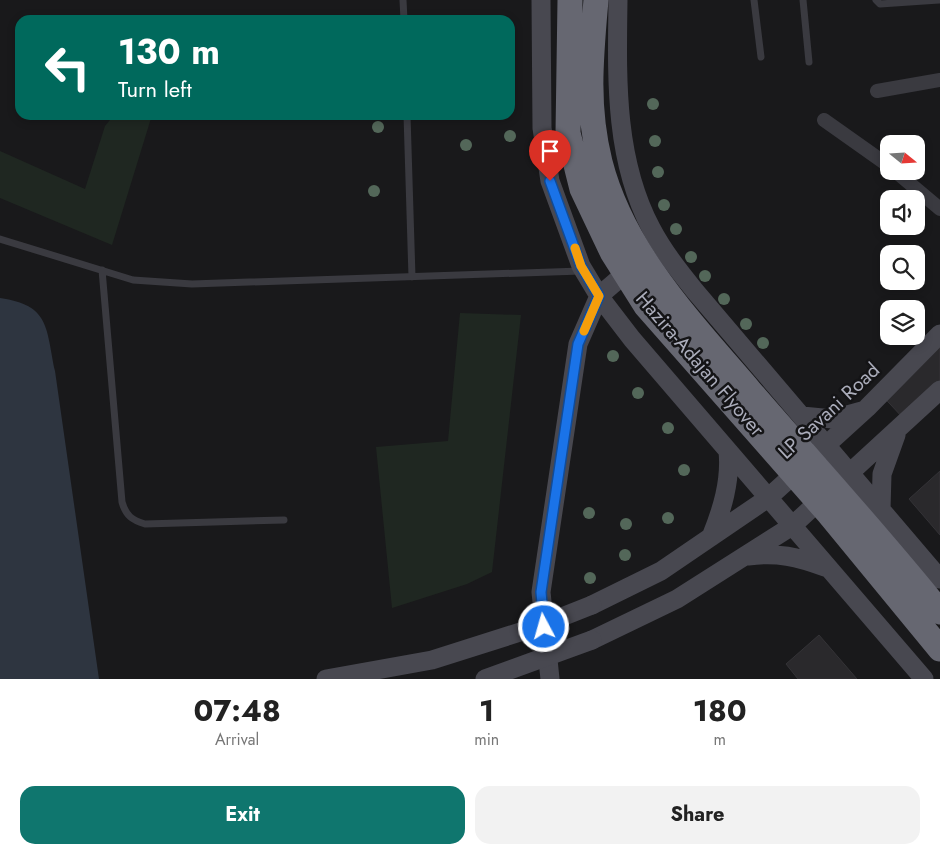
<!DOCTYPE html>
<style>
:root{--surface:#fff;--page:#f2f2f2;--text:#222;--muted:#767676;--accent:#0f766e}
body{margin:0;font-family:Jost,sans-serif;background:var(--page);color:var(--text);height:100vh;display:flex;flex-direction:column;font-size:19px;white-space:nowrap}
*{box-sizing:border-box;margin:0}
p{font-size:16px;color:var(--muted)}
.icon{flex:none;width:28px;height:28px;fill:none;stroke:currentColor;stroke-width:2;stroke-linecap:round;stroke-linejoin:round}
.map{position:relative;height:679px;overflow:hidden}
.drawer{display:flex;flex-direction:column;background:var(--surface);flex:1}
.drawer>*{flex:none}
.guide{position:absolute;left:15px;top:15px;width:500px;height:105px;border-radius:15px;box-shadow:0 2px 8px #0003;background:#00695c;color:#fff;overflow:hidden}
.needle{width:32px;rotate:108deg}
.buttons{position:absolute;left:880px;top:135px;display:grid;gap:10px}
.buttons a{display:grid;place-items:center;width:45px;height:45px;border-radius:10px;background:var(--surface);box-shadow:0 2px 8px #0003;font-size:25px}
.pin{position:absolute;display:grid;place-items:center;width:42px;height:42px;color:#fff;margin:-51px -21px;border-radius:50% 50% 50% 0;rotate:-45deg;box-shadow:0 0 5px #0007}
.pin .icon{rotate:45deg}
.me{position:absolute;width:55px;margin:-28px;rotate:354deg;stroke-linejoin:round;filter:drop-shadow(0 0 4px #0008)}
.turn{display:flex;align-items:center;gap:18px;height:105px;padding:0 20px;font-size:22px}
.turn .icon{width:65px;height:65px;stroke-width:2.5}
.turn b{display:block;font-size:35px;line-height:42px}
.eta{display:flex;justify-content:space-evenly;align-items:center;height:85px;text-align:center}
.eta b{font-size:30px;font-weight:700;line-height:35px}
.primary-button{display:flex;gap:10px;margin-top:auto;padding:10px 20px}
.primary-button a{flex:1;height:58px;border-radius:15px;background:var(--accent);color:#fff;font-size:20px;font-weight:700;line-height:58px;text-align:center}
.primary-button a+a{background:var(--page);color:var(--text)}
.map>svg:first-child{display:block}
</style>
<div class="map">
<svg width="940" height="679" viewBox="0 0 940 679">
<rect width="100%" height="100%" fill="#19191b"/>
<path fill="#1f2721" d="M114,115H152L112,245L0,198V151L85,189L105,126Z
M460,313L521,315L492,572L467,584L392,608L376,447L448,441Z"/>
<path fill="#2e3540" d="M0,298C50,305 46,328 55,371L99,679H0Z"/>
<path fill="#2a292c" stroke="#343337" d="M940,329V385L904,419L876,389Z
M940,471V535L909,499Z
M819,635L857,679H798L786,664Z"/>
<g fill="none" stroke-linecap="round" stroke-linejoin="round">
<path stroke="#3a3a40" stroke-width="7" d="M403,0L404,20
M754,0L761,57
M803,0L809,62
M876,0L880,4L939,0
M407,115L412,277
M0,239L133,280L192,284L581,271
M102,270L122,502C126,516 132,520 145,524L284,520"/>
<path stroke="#3a3a40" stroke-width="14" d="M877,91L940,80
M824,120L889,166
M895,171L940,209"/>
<path stroke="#484850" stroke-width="19" d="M541,0L542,128L550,181L581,266L599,296L632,339L924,679
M618,0C617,77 614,158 651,228C663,251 679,271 695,291L940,579
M802,416L833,419L862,411
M881,509L882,474L896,435
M711,537C722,510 731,481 728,451
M748,556C777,552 798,557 825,567
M592,605L661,571L768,498L867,408L940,334
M592,640L677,599L792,526L940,390
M550,679L541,592L578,344L599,296L635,265"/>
<path stroke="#484850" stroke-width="19" d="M326,679L432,660L539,626L592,605
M485,679L592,640"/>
<path stroke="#666771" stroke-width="25" d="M570,0L568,133L582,189L612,252L646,306L829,514L940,649
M596,0C591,57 586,106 600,162C623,252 691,322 750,391C813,464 879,536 940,612"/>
</g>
<g fill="#536759">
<circle cx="653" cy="104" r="6"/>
<circle cx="378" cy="127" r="6"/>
<circle cx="510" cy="136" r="6"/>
<circle cx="655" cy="141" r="6"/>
<circle cx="466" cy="145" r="6"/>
<circle cx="658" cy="172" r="6"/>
<circle cx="374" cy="191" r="6"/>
<circle cx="664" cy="205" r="6"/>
<circle cx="676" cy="229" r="6"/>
<circle cx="691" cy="257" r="6"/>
<circle cx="705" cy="276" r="6"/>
<circle cx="724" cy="299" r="6"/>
<circle cx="746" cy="324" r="6"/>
<circle cx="763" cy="343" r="6"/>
<circle cx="613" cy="356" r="6"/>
<circle cx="638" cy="393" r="6"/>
<circle cx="668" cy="428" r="6"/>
<circle cx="684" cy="470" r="6"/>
<circle cx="589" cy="513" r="6"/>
<circle cx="668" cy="518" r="6"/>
<circle cx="626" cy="524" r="6"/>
<circle cx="625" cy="555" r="6"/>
<circle cx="590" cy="578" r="6"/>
</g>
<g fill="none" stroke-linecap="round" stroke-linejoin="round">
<defs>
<path id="route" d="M544,627L541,592L578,344L599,296L581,266L550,181"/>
</defs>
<use href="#route" stroke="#114b97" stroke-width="12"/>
<use href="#route" stroke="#1a73e8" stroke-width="9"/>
<path stroke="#f59e0b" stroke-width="9" d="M575,248L581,266L599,296L584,331"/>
</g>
<g text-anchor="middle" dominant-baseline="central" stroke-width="5" stroke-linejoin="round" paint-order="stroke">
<g font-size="20" fill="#abadbb" stroke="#141416">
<text transform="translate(700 364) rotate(49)">Hazira-Adajan Flyover</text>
<text transform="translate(829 411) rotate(-43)">LP Savani Road</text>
</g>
</g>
</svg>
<div class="buttons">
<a><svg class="needle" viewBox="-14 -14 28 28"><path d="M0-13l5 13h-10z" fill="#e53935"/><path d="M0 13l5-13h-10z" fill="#767676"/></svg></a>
<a><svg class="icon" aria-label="sound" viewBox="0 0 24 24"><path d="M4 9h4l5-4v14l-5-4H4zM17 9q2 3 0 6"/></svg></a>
<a><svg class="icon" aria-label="search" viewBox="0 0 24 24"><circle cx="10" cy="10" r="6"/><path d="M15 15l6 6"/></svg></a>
<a><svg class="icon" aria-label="layers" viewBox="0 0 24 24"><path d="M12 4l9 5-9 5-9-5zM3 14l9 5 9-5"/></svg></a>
</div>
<div class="pin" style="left:550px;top:181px;background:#d93025"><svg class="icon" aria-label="arrive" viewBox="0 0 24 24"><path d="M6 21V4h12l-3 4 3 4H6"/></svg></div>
<svg class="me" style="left:544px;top:627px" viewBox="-20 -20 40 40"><circle r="17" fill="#1a73e8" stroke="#fff" stroke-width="3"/><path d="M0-11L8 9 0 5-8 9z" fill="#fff"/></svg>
<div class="guide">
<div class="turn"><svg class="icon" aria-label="left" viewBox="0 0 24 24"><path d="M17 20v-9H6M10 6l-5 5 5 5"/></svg><div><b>130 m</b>Turn left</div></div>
</div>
</div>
<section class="drawer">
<div class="eta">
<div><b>07:48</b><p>Arrival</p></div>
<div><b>1</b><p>min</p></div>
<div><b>180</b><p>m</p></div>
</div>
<div class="primary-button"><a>Exit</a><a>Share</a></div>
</section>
